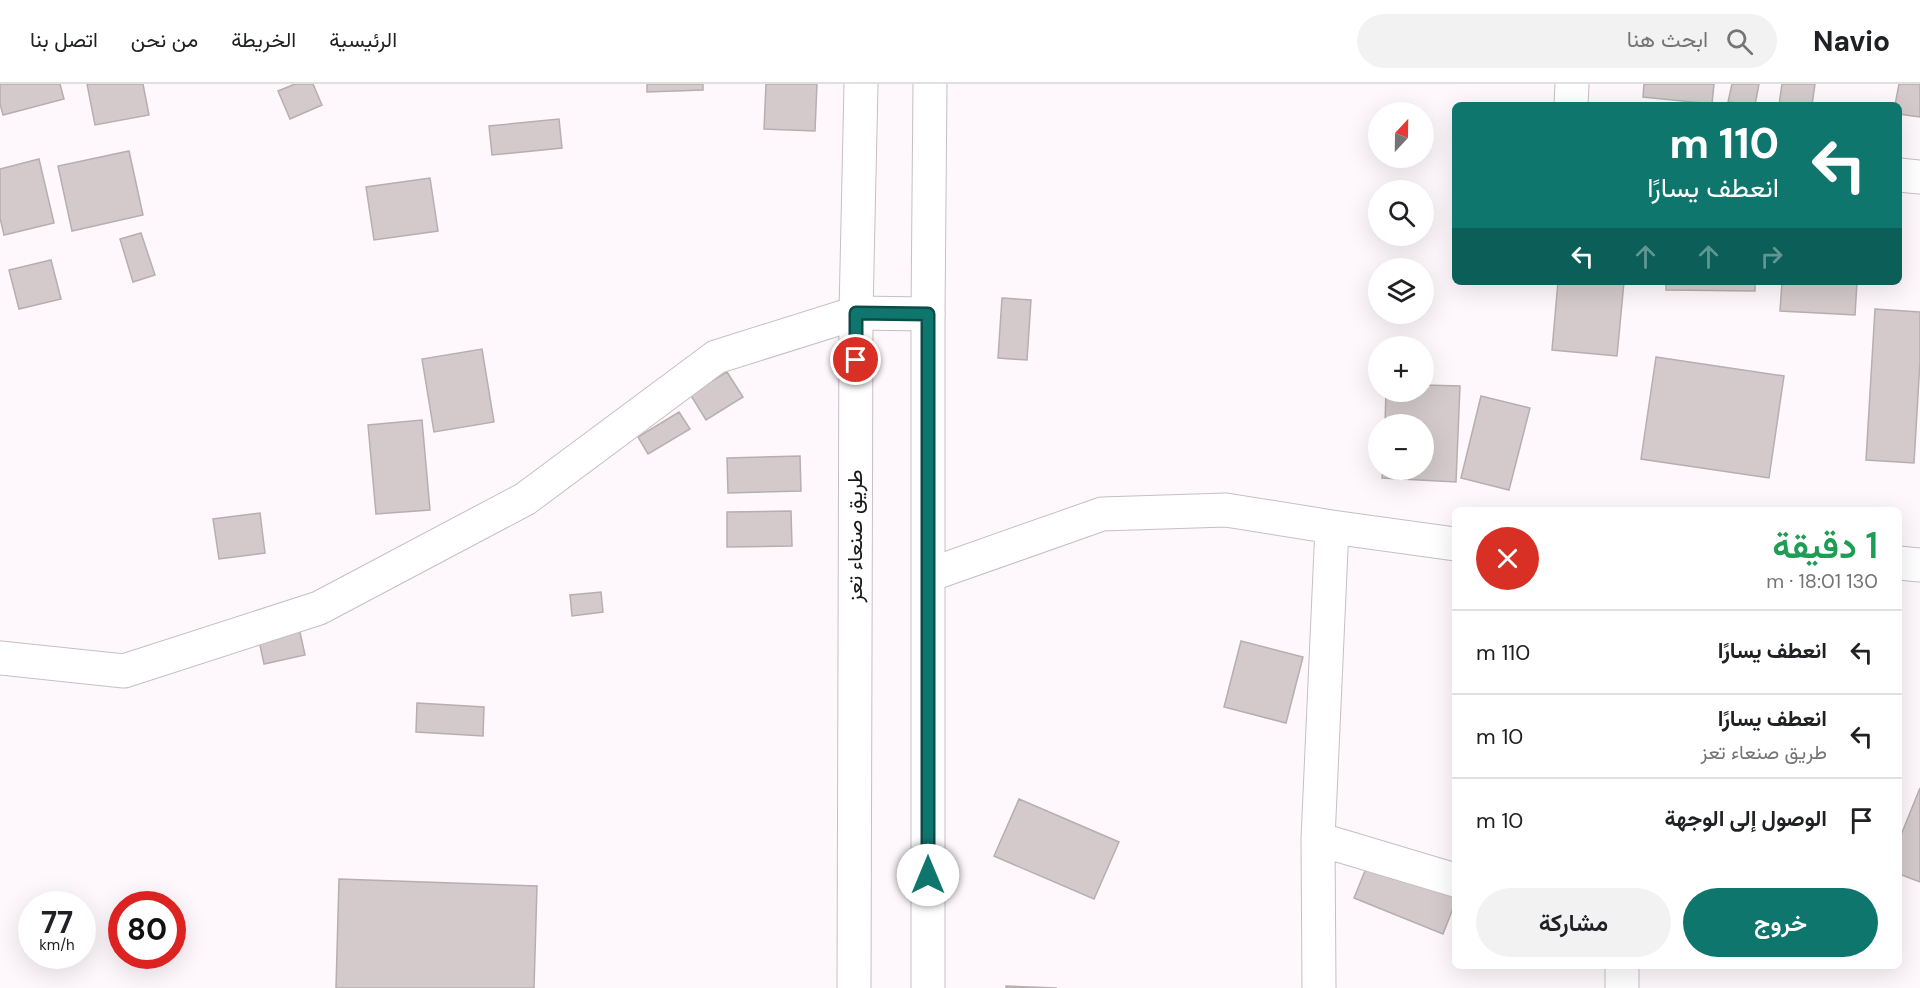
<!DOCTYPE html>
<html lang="ar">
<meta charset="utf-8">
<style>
:root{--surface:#fff;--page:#f2f2f2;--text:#202124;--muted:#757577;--line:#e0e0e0;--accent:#0f766e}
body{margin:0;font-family:"DM Sans",Vazirmatn,sans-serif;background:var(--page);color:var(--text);direction:rtl;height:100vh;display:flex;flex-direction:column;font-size:22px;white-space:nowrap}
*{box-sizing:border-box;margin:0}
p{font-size:20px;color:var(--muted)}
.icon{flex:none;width:33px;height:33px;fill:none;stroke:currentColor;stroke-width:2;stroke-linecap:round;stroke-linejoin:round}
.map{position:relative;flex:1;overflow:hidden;direction:ltr}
.details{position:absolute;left:1452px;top:423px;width:450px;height:462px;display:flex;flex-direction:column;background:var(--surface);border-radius:9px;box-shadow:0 6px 24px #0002;direction:rtl}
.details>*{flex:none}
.hud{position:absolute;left:1452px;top:18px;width:450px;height:183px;border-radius:9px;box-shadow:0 6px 24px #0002;direction:rtl;background:#0f766e;color:#fff;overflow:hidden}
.needle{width:39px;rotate:22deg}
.controls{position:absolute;left:1368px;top:18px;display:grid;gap:12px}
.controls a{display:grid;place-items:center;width:66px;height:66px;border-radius:50%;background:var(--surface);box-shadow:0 6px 24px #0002;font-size:30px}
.speed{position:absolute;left:18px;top:807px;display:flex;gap:12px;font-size:30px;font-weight:700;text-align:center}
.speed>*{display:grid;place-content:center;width:78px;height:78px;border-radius:50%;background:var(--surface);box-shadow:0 6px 24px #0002;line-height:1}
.speed small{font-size:15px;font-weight:400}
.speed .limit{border:9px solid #d22;background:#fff;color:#111}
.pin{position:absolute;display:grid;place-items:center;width:51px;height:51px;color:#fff;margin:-26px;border:3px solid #fff;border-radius:50%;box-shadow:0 2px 6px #0007}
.me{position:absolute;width:66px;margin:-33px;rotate:0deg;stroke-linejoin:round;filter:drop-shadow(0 0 4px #0008)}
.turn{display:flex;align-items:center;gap:21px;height:126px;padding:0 24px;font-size:27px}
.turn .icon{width:78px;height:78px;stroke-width:2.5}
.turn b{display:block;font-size:42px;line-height:51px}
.lanes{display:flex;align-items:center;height:57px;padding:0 24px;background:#0003;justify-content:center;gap:30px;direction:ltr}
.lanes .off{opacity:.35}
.round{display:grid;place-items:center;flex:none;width:63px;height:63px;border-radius:32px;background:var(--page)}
.headline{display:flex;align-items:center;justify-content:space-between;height:102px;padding:0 24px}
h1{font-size:36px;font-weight:600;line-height:45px;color:#1e9e55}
.primary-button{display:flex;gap:12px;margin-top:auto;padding:12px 24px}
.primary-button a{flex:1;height:69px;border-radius:36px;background:var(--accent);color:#fff;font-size:24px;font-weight:600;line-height:69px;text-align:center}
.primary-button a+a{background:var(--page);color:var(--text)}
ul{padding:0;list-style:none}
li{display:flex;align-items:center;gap:18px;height:84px;padding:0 24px;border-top:2px solid var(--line)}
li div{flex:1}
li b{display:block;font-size:22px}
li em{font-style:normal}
header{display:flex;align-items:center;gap:36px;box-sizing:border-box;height:84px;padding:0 30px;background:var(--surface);border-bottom:2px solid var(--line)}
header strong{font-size:28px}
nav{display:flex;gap:33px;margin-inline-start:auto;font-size:21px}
.search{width:420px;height:54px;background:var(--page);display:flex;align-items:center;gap:15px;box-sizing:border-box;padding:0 21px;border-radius:33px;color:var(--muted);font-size:22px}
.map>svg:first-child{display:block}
</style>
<header>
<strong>Navio</strong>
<div class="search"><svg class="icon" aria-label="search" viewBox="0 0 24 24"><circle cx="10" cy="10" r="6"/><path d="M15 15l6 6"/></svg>ابحث هنا</div>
<nav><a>الرئيسية</a><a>الخريطة</a><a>من نحن</a><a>اتصل بنا</a></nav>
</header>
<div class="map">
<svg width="1920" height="904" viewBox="0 0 1920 904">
<rect width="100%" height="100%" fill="#fef7fc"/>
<path fill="#d4cacc" stroke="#b7aeaf" stroke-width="1.5" d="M0,0H60L64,15L3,31L0,20Z
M87,0H143L149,31L95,41Z
M295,0H313L322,21L290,35L278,7Z
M647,0H703V6L647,8Z
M766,0H817L815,47L764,45Z
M1644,0H1714L1712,20L1643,13Z
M1732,0H1759L1755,21L1728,18Z
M1782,0H1815L1812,21H1779Z
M1899,0H1920V33L1899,30V21H1895Z
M559,35L562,64L492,71L489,42Z
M129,67L143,131L72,147L58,82Z
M39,75L54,139L4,151L0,134V85Z
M430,94L438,147L374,156L366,103Z
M141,149L155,191L133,198L120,155Z
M51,176L61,215L19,225L9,186Z
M1558,198H1624L1617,272L1552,266Z
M1666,198H1755V207L1666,206Z
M1782,198H1857L1855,231L1780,227Z
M1002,214L1031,216L1027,276L998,274Z
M1875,225L1920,228V277L1914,379L1866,376Z
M482,265L494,338L434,348L422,275Z
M1656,273L1784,292L1769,394L1641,375Z
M727,288L743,313L706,336L690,310Z
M1424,301L1460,302L1456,398L1382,394L1383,386H1424V340H1385L1386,308H1424Z
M1481,312L1530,324L1509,406L1461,394Z
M679,328L690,345L648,370L638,353Z
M422,336L430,426L376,430L368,341Z
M800,372L801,407L728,409L727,374Z
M791,427L792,462L727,463V428Z
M260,429L265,469L219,475L213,435Z
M601,508L603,528L572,532L570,511Z
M294,521L305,571L264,580L253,529Z
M1241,557L1303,573L1286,639L1224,623Z
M417,619L484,623L483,652L416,648Z
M1920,704V798L1899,790V756Z
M1019,715L1119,758L1094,815L994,772Z
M1369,777L1455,811V819L1443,850L1354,814Z
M339,795L537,802L534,904H336Z
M1006,902L1057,904H1006Z"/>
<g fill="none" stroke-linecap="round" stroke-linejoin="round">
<defs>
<path id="street" d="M1571,21L1572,0
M1899,91L1920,93
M1455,460L1332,443L1318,755L1455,796
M1899,479L1920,481
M929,491L1102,430L1226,426L1332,443
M0,574L124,587L319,524L525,415L716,273L856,229L928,230
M1318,755L1319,904
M1622,904V882"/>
<path id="highway" d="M854,904L856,229L861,0
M928,904V230L930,0"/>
</defs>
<use href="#street" stroke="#c6bfc4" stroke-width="35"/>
<use href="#highway" stroke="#c6bfc4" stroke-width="35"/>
<use href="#street" stroke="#fff" stroke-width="33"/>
<use href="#highway" stroke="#fff" stroke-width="33"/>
</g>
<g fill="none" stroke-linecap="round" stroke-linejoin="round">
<defs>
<path id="route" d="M856,276V229L928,230V791"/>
</defs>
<use href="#route" stroke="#0a4d48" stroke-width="15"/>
<use href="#route" stroke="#0f766e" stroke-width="10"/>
</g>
<g text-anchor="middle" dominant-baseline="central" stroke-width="4.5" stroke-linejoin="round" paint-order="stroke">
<g font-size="21" fill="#1b191a" stroke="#fff">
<text transform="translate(855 452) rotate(-90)">طريق صنعاء تعز</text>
</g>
</g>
</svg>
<div class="controls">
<a><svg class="needle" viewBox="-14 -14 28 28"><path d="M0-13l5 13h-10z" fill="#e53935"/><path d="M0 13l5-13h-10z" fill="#757577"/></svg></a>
<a><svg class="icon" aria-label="search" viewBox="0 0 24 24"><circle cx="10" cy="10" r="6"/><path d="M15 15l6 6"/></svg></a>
<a><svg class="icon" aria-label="layers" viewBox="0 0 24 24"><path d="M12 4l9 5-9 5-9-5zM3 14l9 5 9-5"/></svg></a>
<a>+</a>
<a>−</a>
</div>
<div class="speed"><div>77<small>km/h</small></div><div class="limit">80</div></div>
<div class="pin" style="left:856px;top:276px;background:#d93025"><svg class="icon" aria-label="arrive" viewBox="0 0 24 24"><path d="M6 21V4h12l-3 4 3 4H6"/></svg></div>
<svg class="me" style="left:928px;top:791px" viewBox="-20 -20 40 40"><circle r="19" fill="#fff"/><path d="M0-13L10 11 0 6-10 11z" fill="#0f766e"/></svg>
<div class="hud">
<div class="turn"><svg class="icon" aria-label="left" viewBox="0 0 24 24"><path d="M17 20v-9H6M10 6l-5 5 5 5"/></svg><div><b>110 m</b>انعطف يسارًا</div></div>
<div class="lanes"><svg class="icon" aria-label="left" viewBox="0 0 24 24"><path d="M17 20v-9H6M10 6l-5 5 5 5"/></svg><svg class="icon off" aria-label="ahead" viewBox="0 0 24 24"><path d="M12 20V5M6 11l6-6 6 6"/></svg><svg class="icon off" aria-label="ahead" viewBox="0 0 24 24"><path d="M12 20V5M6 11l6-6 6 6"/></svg><svg class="icon off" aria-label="right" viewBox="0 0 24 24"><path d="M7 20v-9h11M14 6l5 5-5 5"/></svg></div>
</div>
<section class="details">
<div class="headline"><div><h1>1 دقيقة</h1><p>130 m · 18:01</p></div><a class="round" style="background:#d93025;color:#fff"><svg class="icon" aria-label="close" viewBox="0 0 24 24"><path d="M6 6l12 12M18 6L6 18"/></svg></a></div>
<ul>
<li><svg class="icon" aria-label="left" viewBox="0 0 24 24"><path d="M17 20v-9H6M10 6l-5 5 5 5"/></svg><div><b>انعطف يسارًا</b></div><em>110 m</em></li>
<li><svg class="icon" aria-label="left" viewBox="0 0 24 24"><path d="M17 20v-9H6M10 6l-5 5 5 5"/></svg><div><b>انعطف يسارًا</b><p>طريق صنعاء تعز</p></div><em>10 m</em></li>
<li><svg class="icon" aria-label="arrive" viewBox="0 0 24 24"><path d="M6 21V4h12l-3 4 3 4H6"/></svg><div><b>الوصول إلى الوجهة</b></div><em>10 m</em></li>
</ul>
<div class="primary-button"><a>خروج</a><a>مشاركة</a></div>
</section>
</div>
